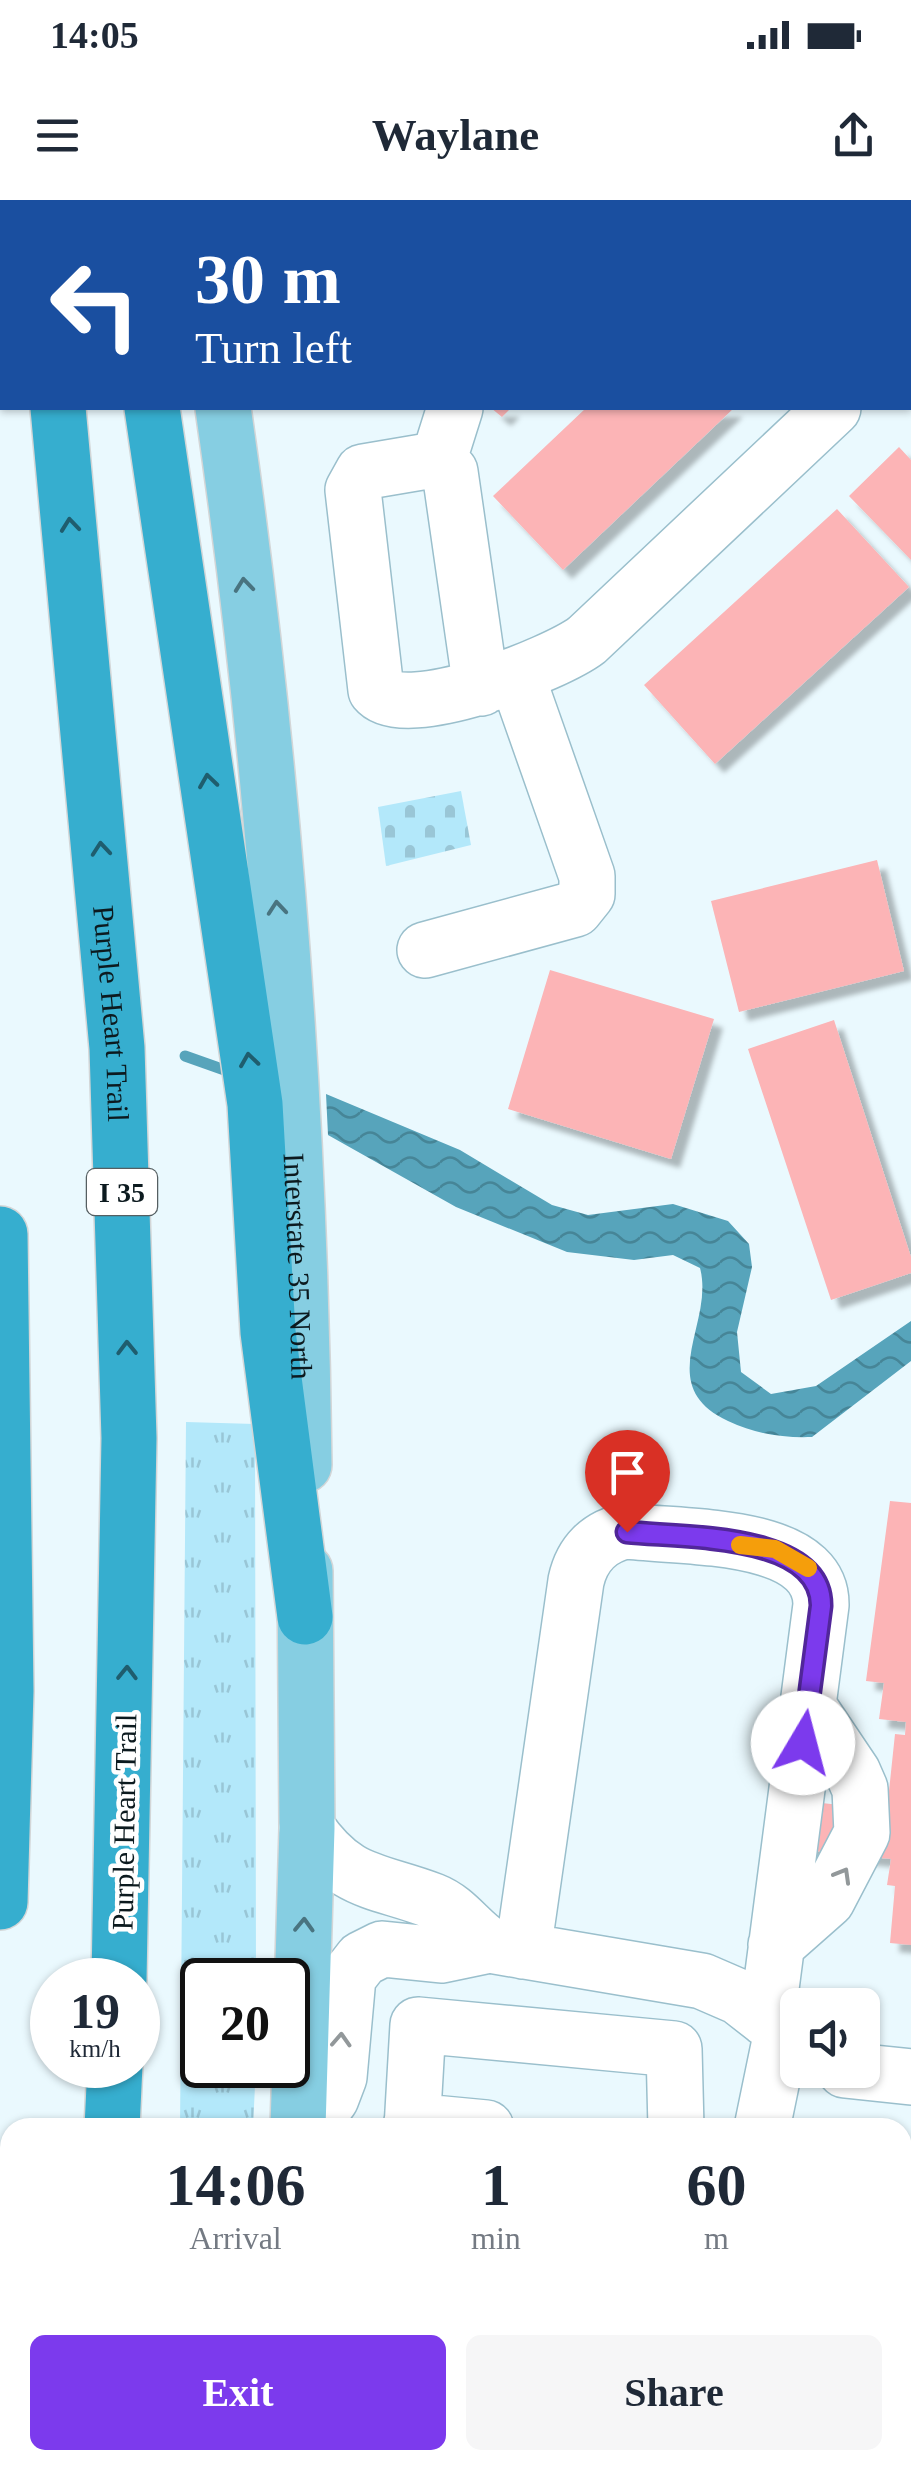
<!DOCTYPE html>
<style>
:root{--surface:#fff;--page:#f6f6f7;--text:#1f2937;--muted:#747a83;--accent:#7c3aed}
body{margin:0;font-family:Georgia,serif;background:var(--page);color:var(--text);height:100vh;display:flex;flex-direction:column;font-size:38px;white-space:nowrap}
*{box-sizing:border-box;margin:0}
p{font-size:32px;color:var(--muted)}
.icon{flex:none;width:55px;height:55px;fill:none;stroke:currentColor;stroke-width:2;stroke-linecap:round;stroke-linejoin:round}
.map{position:relative;flex:1;overflow:hidden}
.details{position:absolute;left:0px;top:1918px;width:912px;height:352px;display:flex;flex-direction:column;background:var(--surface);border-radius:30px 30px 0 0;box-shadow:0 2px 8px #0004}
.details>*{flex:none}
.guide{position:absolute;left:0px;top:0px;width:912px;height:210px;box-shadow:0 2px 8px #0004;background:#1a4fa0;color:#fff;overflow:hidden}
.tools{position:absolute;left:780px;top:1788px;display:grid;gap:20px}
.tools a{display:grid;place-items:center;width:100px;height:100px;border-radius:15px;background:var(--surface);box-shadow:0 2px 8px #0004;font-size:50px}
.speed{position:absolute;left:30px;top:1758px;display:flex;gap:20px;font-size:50px;font-weight:700;text-align:center}
.speed>*{display:grid;place-content:center;width:130px;height:130px;border-radius:50%;background:var(--surface);box-shadow:0 2px 8px #0004;line-height:1}
.speed small{font-size:25px;font-weight:400}
.speed .limit{border:5px solid #111;border-radius:15px;background:#fff;color:#111}
.pin{position:absolute;display:grid;place-items:center;width:85px;height:85px;color:#fff;margin:-102px -42px;border-radius:50% 50% 50% 0;rotate:-45deg;box-shadow:0 0 10px #0007}
.pin .icon{rotate:45deg}
.me{position:absolute;width:110px;margin:-55px;rotate:8deg;stroke-linejoin:round;filter:drop-shadow(0 0 8px #0008)}
.turn{display:flex;align-items:center;gap:35px;height:210px;padding:0 30px;font-size:45px}
.turn .icon{width:130px;height:130px;stroke-width:2.5}
.turn b{display:block;font-size:70px;line-height:85px}
.eta{display:flex;justify-content:space-evenly;align-items:center;height:170px;text-align:center}
.eta b{font-size:60px;font-weight:700;line-height:70px}
.button{display:flex;gap:20px;margin-top:auto;padding:20px 30px}
.button a{flex:1;height:115px;border-radius:15px;background:var(--accent);color:#fff;font-size:40px;font-weight:700;line-height:115px;text-align:center}
.button a+a{background:var(--page);color:var(--text)}
.status{display:flex;justify-content:space-between;align-items:center;height:70px;padding:0 50px;background:var(--surface);direction:ltr}
.status svg{height:28px;fill:currentColor}
header{display:flex;justify-content:space-between;align-items:center;height:130px;padding:0 30px;background:var(--surface);font-size:45px;font-weight:700}
.map>svg:first-child{display:block}
</style>
<div class="status"><b>14:05</b><svg viewBox="0 0 49 12"><path d="M0 12V9h3v3zM5 12V6h3v6zM10 12V3h3v9zM15 12V0h3v12zM26 1h20v11H26zM47 4h2v5h-2z"/></svg></div>
<header><svg class="icon" aria-label="menu" viewBox="0 0 24 24"><path d="M4 6h16M4 12h16M4 18h16"/></svg>Waylane<svg class="icon" aria-label="share" viewBox="0 0 24 24"><path d="M12 15V3M7 8l5-5 5 5M5 13v7h14v-7"/></svg></header>
<div class="map">
<svg width="911" height="2269" viewBox="0 0 911 2269">
<defs>
<pattern id="grass-tufts" width="24" height="20" patternUnits="userSpaceOnUse" patternTransform="scale(2.5)"><rect width="24" height="20" fill="#b3e8fa"/><path d="M3 7l-1-3M5 7V3M7 7l1-3M15 17l-1-3M17 17v-4M19 17l1-3" fill="none" stroke="#99c6d6"/></pattern>
<pattern id="cemetery-stones" width="16" height="16" patternUnits="userSpaceOnUse" patternTransform="scale(2.5)"><rect width="16" height="16" fill="#b3e8fa"/><path d="M2 7V4a2 2 0 0 1 4 0v3zM10 15v-3a2 2 0 0 1 4 0v3z" fill="#99c6d6"/></pattern>
<pattern id="water-waves" width="16" height="10" patternUnits="userSpaceOnUse" patternTransform="scale(2.5)"><rect width="16" height="10" fill="#57a4bb"/><path d="M0 5q4-4 8 0t8 0" fill="none" stroke="#468597"/></pattern>
<filter id="shadow"><feDropShadow dx="9" dy="9" stdDeviation="2.5" flood-color="#0004"/></filter>
</defs>
<rect width="100%" height="100%" fill="#eaf9fe"/>
<path fill="url(#grass-tufts)" d="M186,1222L255,1224L256,1780H202V1865H256L253,1927L180,1928Z
M165,2260H234L233,2269H164Z"/>
<path fill="url(#cemetery-stones)" d="M461,591L471,645L386,666L378,607Z"/>
<path fill="url(#water-waves)" d="M326,894L460,950L552,1005L588,1015L673,1004L728,1021L749,1044L752,1067L737,1132L741,1172L771,1194L816,1186L911,1121V1161L812,1237C782,1238 756,1234 728,1221C652,1185 715,1124 700,1068L673,1055L634,1060L567,1052L456,1007L328,935Z"/>
<g fill="none" stroke-linecap="round" stroke-linejoin="round">
<path stroke="#57a4bb" stroke-width="11" d="M185,856L233,873"/>
</g>
<path fill="#fcb4b6" filter="url(#shadow)" d="M491,208H511L502,217Z
M586,208H734L563,370L493,296Z
M899,247L911,260V360L849,296Z
M837,309L909,387L715,564L644,485Z
M877,660L904,771L739,812L711,701Z
M550,770L714,819L671,959L508,909Z
M834,820L911,1057V1073L831,1100L748,849Z
M890,1301L911,1303V1745L890,1743L895,1686L887,1685L891,1659L796,1649L803,1601L887,1610L895,1534L905,1535L906,1522L879,1519L884,1483L866,1481Z"/>
<g fill="none" stroke-linecap="round" stroke-linejoin="round">
<defs>
<path id="minor" d="M910,89L911,90
M910,134L911,133
M438,262L455,208
M481,488L450,272L438,262L428,261L363,272L353,290L376,490C404,524 556,464 587,440L833,208
M425,750L575,709L587,694V676L517,477
M307,1628C346,1685 375,1679 433,1701C456,1710 469,1732 489,1745
M776,1745L827,1700L862,1633L860,1589L853,1573L808,1506
M523,1751L576,1381C582,1354 599,1336 627,1331C681,1338 822,1331 821,1405L767,1819
M845,1870L911,1877
M412,1921L486,1928
M308,1928L331,1898L339,1877L348,1777L362,1759L382,1749L441,1755L489,1745L702,1781L739,1797L798,1843
M412,1928L418,1825L674,1849L676,1928
M762,1928L782,1831
M596,2260L600,2269
M645,2269L672,2260"/>
<g id="major">
<path d="M192,0V2"/>
<path id="s1" d="M223,208C273,555 300,914 304,1265"/>
<path d="M298,1928L307,1628L305,1371"/>
<path d="M279,2269V2260"/>
</g>
<g id="highway">
<path d="M33,0V2"/>
<path d="M115,0L116,2"/>
<path id="s2" d="M58,208L117,848L129,1238L119,1780"/>
<path d="M152,208L255,904L268,1132L305,1417"/>
<path d="M0,1034L6,1491L0,1702"/>
<path d="M112,1928L115,1865"/>
<path d="M94,2269V2260"/>
</g>
</defs>
<use href="#minor" stroke="#9abfcc" stroke-width="58"/>
<use href="#major" stroke="#d3d6d7" stroke-width="58"/>
<use href="#highway" stroke="#d3d6d7" stroke-width="58"/>
<use href="#minor" stroke="#fff" stroke-width="55"/>
<use href="#major" stroke="#86cee2" stroke-width="55"/>
<use href="#highway" stroke="#36aecf" stroke-width="55"/>
</g>
<defs><path id="oneway-chevron" d="M-2-3.5L2.5 0L-2 3.5" fill="none" stroke-width="1.6" stroke-linecap="round" stroke-linejoin="round" transform="scale(2.5)"/></defs>
<g stroke="#1f5d6e">
<use href="#oneway-chevron" transform="translate(70 325) rotate(-96)"/>
<use href="#oneway-chevron" transform="translate(208 581) rotate(-98)"/>
<use href="#oneway-chevron" transform="translate(101 649) rotate(-95)"/>
<use href="#oneway-chevron" transform="translate(249 860) rotate(-98)"/>
<use href="#oneway-chevron" transform="translate(127 1148) rotate(-91)"/>
<use href="#oneway-chevron" transform="translate(127 1473) rotate(-89)"/>
</g>
<g stroke="#497480">
<use href="#oneway-chevron" transform="translate(244 385) rotate(-96)"/>
<use href="#oneway-chevron" transform="translate(277 708) rotate(-95)"/>
<use href="#oneway-chevron" transform="translate(304 1725) rotate(-88)"/>
</g>
<g stroke="#92989a">
<use href="#oneway-chevron" transform="translate(843 1675) rotate(-60)"/>
<use href="#oneway-chevron" transform="translate(341 1840) rotate(-87)"/>
</g>
<g fill="none" stroke-linecap="round" stroke-linejoin="round">
<defs>
<path id="route" d="M627,1332C680,1338 822,1332 821,1406L803,1543"/>
</defs>
<use href="#route" stroke="#51269a" stroke-width="25"/>
<use href="#route" stroke="#7c3aed" stroke-width="18"/>
<path stroke="#f59e0b" stroke-width="18" d="M740,1345L775,1349L808,1368"/>
</g>
<g text-anchor="middle" dominant-baseline="central" stroke-width="9" stroke-linejoin="round" paint-order="stroke">
<rect fill="#fff" stroke="#555f62" stroke-width="2.5" x="87" y="969" width="70" height="46" rx="8"/>
<g font-size="28" font-weight="bold" fill="#0c1a1f">
<text x="122" y="992">I 35</text>
</g>
<g font-size="30" fill="#0c1a1f" stroke="#fff">
<text stroke="none"><textPath href="#s2" startOffset="608">Purple Heart Trail</textPath></text>
<text stroke="none"><textPath href="#s1" startOffset="862">Interstate 35 North</textPath></text>
<text transform="translate(124 1622) rotate(-89)">Purple Heart Trail</text>
</g>
</g>
</svg>
<div class="tools">
<a><svg class="icon" aria-label="sound" viewBox="0 0 24 24"><path d="M4 9h4l5-4v14l-5-4H4zM17 9q2 3 0 6"/></svg></a>
</div>
<div class="speed"><div>19<small>km/h</small></div><div class="limit">20</div></div>
<div class="pin" style="left:627px;top:1332px;background:#d93025"><svg class="icon" aria-label="arrive" viewBox="0 0 24 24"><path d="M6 21V4h12l-3 4 3 4H6"/></svg></div>
<svg class="me" style="left:803px;top:1543px" viewBox="-20 -20 40 40"><circle r="19" fill="#fff"/><path d="M0-13L10 11 0 6-10 11z" fill="#7c3aed"/></svg>
<div class="guide">
<div class="turn"><svg class="icon" aria-label="left" viewBox="0 0 24 24"><path d="M17 20v-9H6M10 6l-5 5 5 5"/></svg><div><b>30 m</b>Turn left</div></div>
</div>
<section class="details">
<div class="eta">
<div><b>14:06</b><p>Arrival</p></div>
<div><b>1</b><p>min</p></div>
<div><b>60</b><p>m</p></div>
</div>
<div class="button"><a>Exit</a><a>Share</a></div>
</section>
</div>
